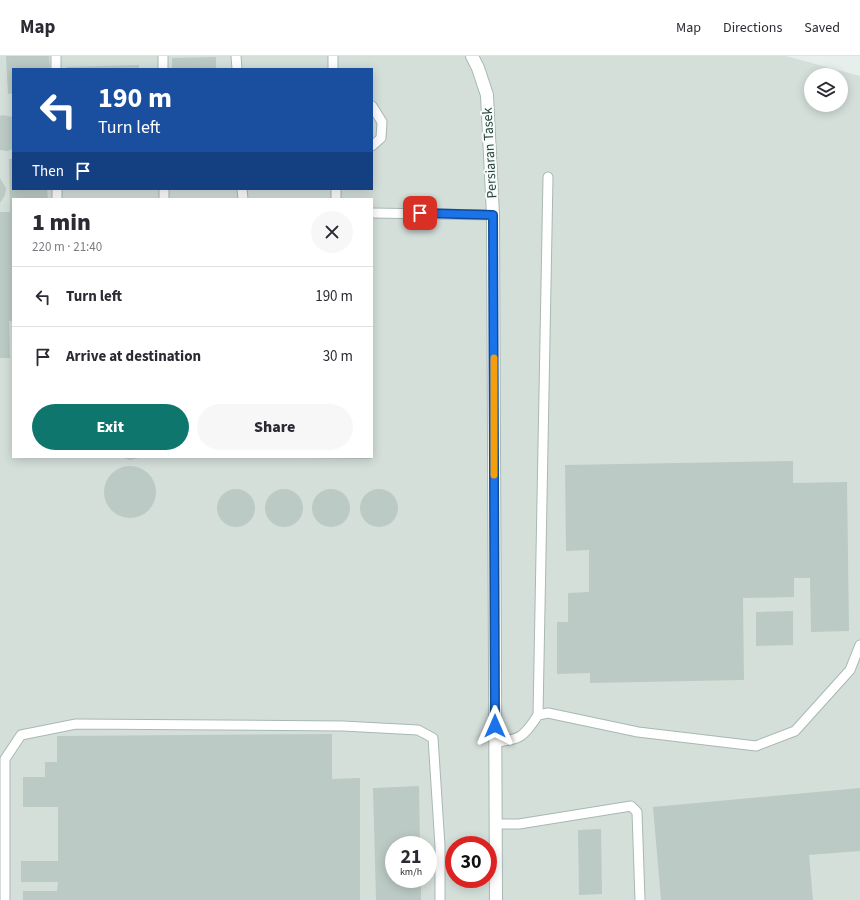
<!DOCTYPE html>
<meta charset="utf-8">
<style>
:root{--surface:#fff;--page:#f7f7f7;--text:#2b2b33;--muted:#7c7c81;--line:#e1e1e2;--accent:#0f766e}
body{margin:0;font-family:"Source Sans 3",sans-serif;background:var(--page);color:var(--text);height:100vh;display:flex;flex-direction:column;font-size:15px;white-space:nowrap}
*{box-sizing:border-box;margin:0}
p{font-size:13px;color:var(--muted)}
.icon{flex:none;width:22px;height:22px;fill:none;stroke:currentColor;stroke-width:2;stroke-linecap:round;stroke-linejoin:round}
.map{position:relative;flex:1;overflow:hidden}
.panel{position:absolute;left:12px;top:142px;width:361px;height:260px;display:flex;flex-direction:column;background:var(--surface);border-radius:0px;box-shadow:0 2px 10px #0003}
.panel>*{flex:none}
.guide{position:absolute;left:12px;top:12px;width:361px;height:122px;border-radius:0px;box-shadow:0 2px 10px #0003;background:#1a4fa0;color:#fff;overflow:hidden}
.controls{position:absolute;left:804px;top:12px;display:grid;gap:8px}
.controls a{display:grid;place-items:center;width:44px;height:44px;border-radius:50%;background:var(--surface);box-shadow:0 2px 10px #0003;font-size:20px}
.speed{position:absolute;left:385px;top:780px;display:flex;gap:8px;font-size:20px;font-weight:700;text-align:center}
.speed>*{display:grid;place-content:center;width:52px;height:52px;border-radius:50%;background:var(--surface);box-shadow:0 2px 10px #0003;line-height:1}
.speed small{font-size:10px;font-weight:400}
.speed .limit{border:6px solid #d22;background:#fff;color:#111}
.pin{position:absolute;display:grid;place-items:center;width:34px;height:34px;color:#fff;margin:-17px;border-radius:8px;box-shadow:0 2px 6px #0006}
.me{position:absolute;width:44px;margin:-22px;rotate:0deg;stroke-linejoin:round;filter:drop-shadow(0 0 3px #0008)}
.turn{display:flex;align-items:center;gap:14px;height:84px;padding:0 20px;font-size:18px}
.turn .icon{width:52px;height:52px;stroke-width:2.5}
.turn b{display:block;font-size:28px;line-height:34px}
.then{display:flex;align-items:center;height:38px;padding:0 20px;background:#0003;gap:8px;font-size:15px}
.round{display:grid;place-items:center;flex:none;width:42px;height:42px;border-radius:21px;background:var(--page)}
.headline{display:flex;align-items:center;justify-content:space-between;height:68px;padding:0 20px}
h1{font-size:24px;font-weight:800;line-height:30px}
.cta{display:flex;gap:8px;margin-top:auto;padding:8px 20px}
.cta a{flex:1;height:46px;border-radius:24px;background:var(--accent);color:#fff;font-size:16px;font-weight:800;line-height:46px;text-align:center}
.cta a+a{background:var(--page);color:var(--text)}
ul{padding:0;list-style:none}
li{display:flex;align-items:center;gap:12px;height:60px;padding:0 20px;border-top:1px solid var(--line)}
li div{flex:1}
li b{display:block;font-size:15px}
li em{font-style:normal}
header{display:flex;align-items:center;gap:24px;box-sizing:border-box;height:56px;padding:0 20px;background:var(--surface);border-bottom:1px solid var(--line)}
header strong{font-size:19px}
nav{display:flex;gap:22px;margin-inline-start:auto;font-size:14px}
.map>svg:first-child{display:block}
</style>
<header>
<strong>Map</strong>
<nav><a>Map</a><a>Directions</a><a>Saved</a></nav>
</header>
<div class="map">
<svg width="860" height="844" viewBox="0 0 860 844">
<rect width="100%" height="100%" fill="#e6efeb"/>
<path fill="#d4dfda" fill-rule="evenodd" d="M0,0H786L860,20V844H0ZM13,13H372V133H13ZM811,19H841V49H811ZM13,143H372V401H13ZM394,789H428V823H394ZM454,789H488V823H454Z"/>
<path fill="#bbcac4" d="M6,0H49L50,13H13V37L8,38Z
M216,1V13H172V2Z
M139,9V13H67V11Z
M3,59L13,61V93L7,95L0,94V60Z
M9,103H13V133H47L48,143H13V265H9L10,302H0V156H10Z
M0,122L6,132L5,139L0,147Z
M120,401H143L130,404Z
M295,401H372V403L295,402Z
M793,405V427L847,426L849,575L811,576L810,522H794V541L743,542L744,624L590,627V617L557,618V566H568V537L589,536V494L566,495L565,409Z
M104 436a26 26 0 1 1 52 0a26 26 0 1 1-52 0Z
M360 452a19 19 0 1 1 38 0a19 19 0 1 1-38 0Z
M312 452a19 19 0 1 1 38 0a19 19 0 1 1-38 0Z
M217 452a19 19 0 1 1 38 0a19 19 0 1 1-38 0Z
M265 452a19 19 0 1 1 38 0a19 19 0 1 1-38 0Z
M793,555V589L756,590V556Z
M332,678V723L360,722V844H23V835H57L58,826H21V805H58V751H23V721H45V706H57V680Z
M419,730L420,789H394V823H421V844H376L373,732Z
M860,732V795L809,799L813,844H661L653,751Z
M601,773L602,838L579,839L578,774Z"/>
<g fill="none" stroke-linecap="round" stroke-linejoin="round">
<defs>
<path id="lane" d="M56,0V13
M163,0V13
M236,0L237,13
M333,0V13
M372,50L382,66L381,82L372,90
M57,133V143
M164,133V143
M242,133L243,143
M336,133V143
M372,157L493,159
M538,659L548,121
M495,686C520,684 524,681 538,659L548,657L638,676L756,690L795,675L850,614L860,589
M495,768H519L631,750L637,756L640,844
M5,844V703L21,679L76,668L343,670L418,674L433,682L440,790V844"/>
<path id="street" d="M472,0L478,12L487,39L493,159L496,844"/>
</defs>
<use href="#lane" stroke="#a8b8b2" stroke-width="11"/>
<use href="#street" stroke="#a8b8b2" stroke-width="14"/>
<use href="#lane" stroke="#fff" stroke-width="9"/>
<use href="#street" stroke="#fff" stroke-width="12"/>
</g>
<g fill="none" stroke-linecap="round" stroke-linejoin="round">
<defs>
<path id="route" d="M420,157L493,159L495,670"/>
</defs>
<use href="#route" stroke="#114b97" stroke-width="10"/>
<use href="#route" stroke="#1a73e8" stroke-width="7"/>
<path stroke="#f59e0b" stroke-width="7" d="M494,302V419"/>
</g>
<g text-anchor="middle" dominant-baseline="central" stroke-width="4" stroke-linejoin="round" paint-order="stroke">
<g font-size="14" fill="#24423a" stroke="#f7fbf9">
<text transform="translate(490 97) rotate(-93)">Persiaran Tasek</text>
</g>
</g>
</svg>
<div class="controls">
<a><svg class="icon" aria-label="layers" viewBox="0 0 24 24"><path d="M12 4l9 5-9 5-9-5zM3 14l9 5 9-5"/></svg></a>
</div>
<div class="speed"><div>21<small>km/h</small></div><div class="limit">30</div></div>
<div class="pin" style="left:420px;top:157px;background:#d93025"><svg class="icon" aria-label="arrive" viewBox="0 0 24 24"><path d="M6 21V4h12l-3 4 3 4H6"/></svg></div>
<svg class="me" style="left:495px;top:670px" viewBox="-20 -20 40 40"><path d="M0-17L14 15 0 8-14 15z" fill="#1a73e8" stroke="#fff" stroke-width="4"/></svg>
<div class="guide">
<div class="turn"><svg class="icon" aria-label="left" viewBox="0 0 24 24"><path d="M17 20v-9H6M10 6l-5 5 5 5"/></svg><div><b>190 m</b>Turn left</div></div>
<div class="then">Then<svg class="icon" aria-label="arrive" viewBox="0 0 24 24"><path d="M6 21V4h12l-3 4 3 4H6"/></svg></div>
</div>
<section class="panel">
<div class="headline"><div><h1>1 min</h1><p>220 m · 21:40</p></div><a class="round"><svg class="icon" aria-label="close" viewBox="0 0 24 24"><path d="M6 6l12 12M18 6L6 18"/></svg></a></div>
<ul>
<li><svg class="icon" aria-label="left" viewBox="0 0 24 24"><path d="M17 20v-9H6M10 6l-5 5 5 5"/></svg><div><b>Turn left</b></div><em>190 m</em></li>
<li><svg class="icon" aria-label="arrive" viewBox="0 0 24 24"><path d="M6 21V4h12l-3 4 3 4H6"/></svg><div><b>Arrive at destination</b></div><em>30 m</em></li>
</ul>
<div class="cta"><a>Exit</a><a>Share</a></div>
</section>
</div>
